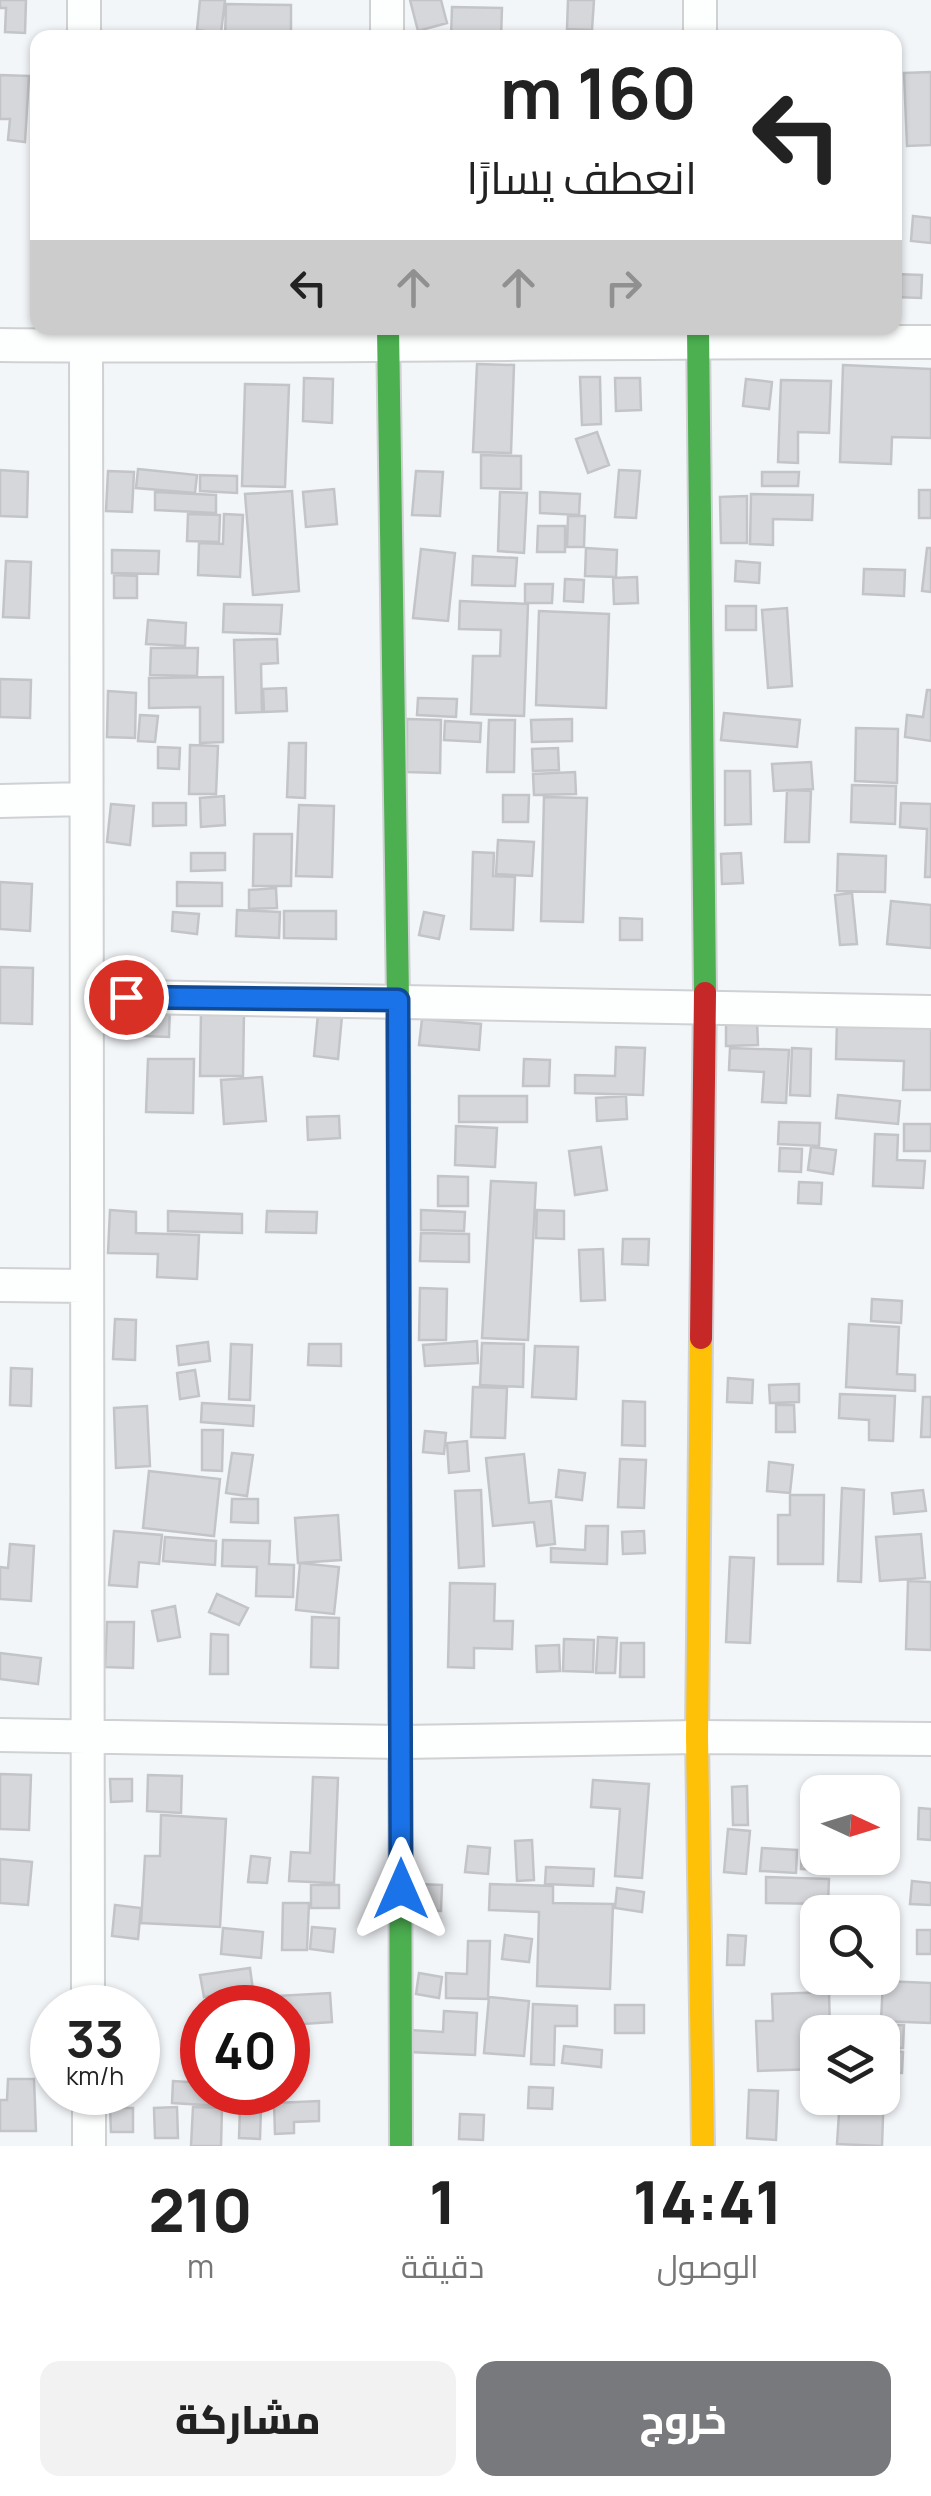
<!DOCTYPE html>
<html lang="ar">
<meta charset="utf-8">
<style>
:root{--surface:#fff;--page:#f2f2f2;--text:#222;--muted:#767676;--accent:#77797c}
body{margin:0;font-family:Manrope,Cairo,sans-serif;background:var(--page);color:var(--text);direction:rtl;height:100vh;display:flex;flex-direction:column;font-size:38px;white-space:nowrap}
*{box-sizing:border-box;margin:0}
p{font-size:32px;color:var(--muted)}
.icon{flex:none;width:55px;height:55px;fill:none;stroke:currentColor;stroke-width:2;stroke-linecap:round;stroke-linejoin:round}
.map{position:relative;height:2146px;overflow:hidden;direction:ltr}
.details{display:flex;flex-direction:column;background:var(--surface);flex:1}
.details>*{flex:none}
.hud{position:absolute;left:30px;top:30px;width:872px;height:305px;border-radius:20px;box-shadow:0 2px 8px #0004;direction:rtl;background:#fff;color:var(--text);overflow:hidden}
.needle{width:65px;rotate:94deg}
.fabs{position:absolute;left:800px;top:1775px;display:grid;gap:20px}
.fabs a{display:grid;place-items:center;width:100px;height:100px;border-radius:20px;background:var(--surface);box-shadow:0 2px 8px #0004;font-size:50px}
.speed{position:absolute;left:30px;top:1985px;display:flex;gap:20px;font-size:50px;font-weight:700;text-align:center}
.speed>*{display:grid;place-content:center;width:130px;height:130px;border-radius:50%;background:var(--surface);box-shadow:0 2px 8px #0004;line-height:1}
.speed small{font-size:25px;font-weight:400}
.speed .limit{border:15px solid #d22;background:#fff;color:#111}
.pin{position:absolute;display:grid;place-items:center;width:85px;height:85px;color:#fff;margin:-42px;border:5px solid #fff;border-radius:50%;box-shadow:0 2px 10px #0007}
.me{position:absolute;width:110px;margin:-55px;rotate:0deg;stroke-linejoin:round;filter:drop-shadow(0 0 8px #0008)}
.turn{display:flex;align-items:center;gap:35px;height:210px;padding:0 40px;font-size:45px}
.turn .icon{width:130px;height:130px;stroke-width:2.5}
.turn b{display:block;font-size:70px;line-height:85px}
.lanes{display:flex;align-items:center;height:95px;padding:0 40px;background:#0003;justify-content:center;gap:50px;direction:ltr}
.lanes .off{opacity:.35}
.eta{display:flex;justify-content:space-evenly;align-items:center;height:170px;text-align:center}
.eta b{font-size:60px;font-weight:800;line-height:70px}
.button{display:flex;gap:20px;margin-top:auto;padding:20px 40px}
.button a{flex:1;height:115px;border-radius:20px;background:var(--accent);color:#fff;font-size:40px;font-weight:800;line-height:115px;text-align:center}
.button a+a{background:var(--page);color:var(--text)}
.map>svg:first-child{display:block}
</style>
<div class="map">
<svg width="931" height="2146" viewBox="0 0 931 2146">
<rect width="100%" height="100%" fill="#f3f6f9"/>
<path fill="#d6d7da" stroke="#c3c4c7" stroke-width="2.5" d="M0,0H26L25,33L5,32L6,8H0Z
M200,0H225L221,33L197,30Z
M410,0H441L447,23L418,31Z
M568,0H594L592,30L567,29Z
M226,4L291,5V38H225Z
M452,7L502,8L501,38H451Z
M931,72V145L907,146L904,73Z
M0,75L29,76L25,142L8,140L10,119H0Z
M913,216L931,218V243L911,241Z
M895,274L922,275L921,298L895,297Z
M477,364L514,365L511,453L473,452Z
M843,365L931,369V438L892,437L891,464L840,462Z
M580,377H600L601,424L582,425Z
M304,378L333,379L332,423L303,421Z
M615,378H640L641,410L616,411Z
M746,379L772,382L769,409L743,406Z
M781,380L831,381L829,433L798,432V463L778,462Z
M245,384L289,385L285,487L242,486Z
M597,432L609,465L588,473L576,439Z
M481,455L521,456V489L481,488Z
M138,469L197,475L195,493L136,488Z
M0,470L28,472L27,517L0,516Z
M619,470L640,471L636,518L615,517Z
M108,471L134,472L132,512L106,511Z
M416,471L443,472L440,516L412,515Z
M762,472H799L798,486H762Z
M200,475L237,476V493L200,491Z
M334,489L337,524L306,527L303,492Z
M919,490H931V518H919Z
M292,491L299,591L253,595L245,494Z
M155,492L216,495V513L155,510Z
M500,492L527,493L524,553L498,551Z
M540,492L580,494L579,515L540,513Z
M751,494L813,495L812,520L773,519V545L750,544Z
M747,496V543H721L720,497Z
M188,514L220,515L219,542L187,541Z
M224,514L243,515L240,577L198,575L199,543L223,544Z
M568,516H585L584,547H567Z
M538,526H565V552H537Z
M586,548L617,550L616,577L585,576Z
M927,548H931V592L922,591Z
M421,549L455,553L448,621L413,618Z
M112,550L159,551L158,574L112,573Z
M473,556L517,558L515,586L472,585Z
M6,561L31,562L29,618L3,617Z
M736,561L760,563L759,583L735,581Z
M864,569L905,570L904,596L863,594Z
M114,575L137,576V598H114Z
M637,577L638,603L614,604L613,578Z
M565,579L584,580L583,602L564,601Z
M525,584H553L552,603H525Z
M460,601L528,604L524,716L471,714L473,656H500L501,630L459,629Z
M224,604L282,605L280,634L223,632Z
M726,606H756V630H726Z
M787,608L792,686L768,688L762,610Z
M539,611L609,614L606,708L536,705Z
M148,620L186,623L185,646L146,644Z
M277,639L278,663L261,664L262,712L236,713L234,640Z
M151,648H198L197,676L150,675Z
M223,677V742L200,743V707L149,708V678Z
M0,679L31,680L30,718L0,717Z
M286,688L287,711L264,712L263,689Z
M927,690H931V741L905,737L907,715L923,717Z
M108,691L136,693L135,738L107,737Z
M418,698L457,699L456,717L417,715Z
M724,713L800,720L797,747L721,740Z
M140,715L158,716L155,742L138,741Z
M407,719L441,720L440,773L407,772Z
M572,719V741L532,742L531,720Z
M489,720H515L514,772H487Z
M445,721L481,723L480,742L444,740Z
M856,728L898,729L897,783L855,781Z
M289,743H306L305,798L287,797Z
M190,745L218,746L216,794H189Z
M158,747L180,748L179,769L158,768Z
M558,748L559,770L533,771L532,749Z
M811,762L813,789L774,791L772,764Z
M725,771H750L751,824L725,825Z
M575,772L576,794L534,795L533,774Z
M852,785L896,786L895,824L851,822Z
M787,790L811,791L809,842H785Z
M503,795H529L528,822H503Z
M224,796L225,825L201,827L200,798Z
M544,797L587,798L583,922L541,921Z
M153,803H186V825L153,826Z
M901,803L931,804V877H925L927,829L900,827Z
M111,804L134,806L130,845L107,842Z
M299,805L334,806L332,877L296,876Z
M254,834H292L291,886H253Z
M498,840L534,842L532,876L496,874Z
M473,852L494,853L493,876L515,877L513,930L471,929Z
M191,853H225V870L191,871Z
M741,853L743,883L722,884L721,854Z
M838,854L886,856L885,892L837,891Z
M0,882L32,884L30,931L0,929Z
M177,882L222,883V906H177Z
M276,888L277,908L249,909V890Z
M852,893L857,944L840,945L835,895Z
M891,901L931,905V948L887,944Z
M237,910L280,912L279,938L236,936Z
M284,911H336V939L284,938Z
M173,912L199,914L197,934L172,931Z
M424,912L444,916L439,939L419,935Z
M620,918L642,919V940H620Z
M0,967L33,968L32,1024L0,1023Z
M116,1002L170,1004L169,1037L115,1035Z
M201,1011H244L243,1076H200Z
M318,1014L342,1016L338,1059L314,1056Z
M422,1019L481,1024L479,1050L419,1045Z
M757,1021L758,1045L726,1046V1022Z
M837,1021L931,1023V1090H903L904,1061L836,1059Z
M616,1047L645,1048L643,1095L575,1093V1075L615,1076Z
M730,1048L789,1050L786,1103L762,1102L764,1072L729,1070Z
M792,1048L811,1049L810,1096L790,1095Z
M148,1059H194L193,1113L146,1112Z
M524,1059L550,1060L549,1086H523Z
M262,1077L266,1121L224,1124L221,1080Z
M838,1095L900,1101L898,1124L836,1118Z
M459,1096H527V1122H459Z
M626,1096L627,1119L597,1121L596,1098Z
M339,1116L340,1138L308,1140L307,1117Z
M779,1122L820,1123L819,1146L778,1144Z
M904,1124H931V1151H904Z
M456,1126L497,1128L495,1167L455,1165Z
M875,1134L898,1135L897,1160L925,1161L923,1188L873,1186Z
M601,1147L607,1190L575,1195L569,1151Z
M811,1147L836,1150L833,1174L808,1170Z
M780,1148L802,1149L801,1172L779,1171Z
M438,1176L468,1177V1206H438Z
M491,1181L536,1183L528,1340L482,1338Z
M799,1182L822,1183L821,1204L798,1203Z
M110,1210L136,1212V1233L199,1235L197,1279L157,1277L158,1254L108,1253Z
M421,1210L465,1212L464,1231L421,1230Z
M537,1210L564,1211V1239L536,1238Z
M168,1211L242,1214V1233L168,1231Z
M267,1211L317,1212L316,1233L266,1232Z
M421,1233L469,1234V1262L420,1261Z
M623,1239H649L648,1265L622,1264Z
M603,1249L605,1300L581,1301L579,1250Z
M420,1288L447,1289L446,1340H419Z
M872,1299L902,1301L901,1323L871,1321Z
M115,1319L136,1320L135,1360L113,1359Z
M849,1324L899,1327L897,1374L915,1375V1391L846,1387Z
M477,1341L478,1363L425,1366L423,1345Z
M208,1342L210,1361L179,1365L177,1346Z
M482,1343L524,1344L523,1387L480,1385Z
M231,1344L252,1345L250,1400L229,1399Z
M309,1344H341V1366L308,1365Z
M535,1346L578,1347L576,1399L532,1397Z
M11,1368L32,1369L31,1406L10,1405Z
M195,1370L199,1396L180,1399L177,1373Z
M728,1378L753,1380L752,1403L727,1402Z
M799,1384V1402L770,1403L769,1385Z
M473,1387L507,1388L505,1438L471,1437Z
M840,1394L895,1396L893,1441L869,1440V1420L839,1418Z
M923,1397H931V1437H921Z
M623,1401L645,1402V1446L622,1445Z
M202,1403L254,1406L253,1426L201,1422Z
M776,1405H794L795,1432H776Z
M147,1406L150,1466L116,1468L114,1408Z
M202,1430H223L222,1471L202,1470Z
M425,1431L446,1433L444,1454L423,1452Z
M467,1441L469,1471L449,1473L447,1443Z
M232,1453L253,1455L247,1496L226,1493Z
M524,1454L529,1503L551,1501L555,1544L537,1546L534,1522L493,1526L486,1458Z
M620,1459L646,1460L644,1508L618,1507Z
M769,1462L793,1465L790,1493L767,1491Z
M559,1470L585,1473L582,1500L556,1497Z
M149,1471L220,1479L214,1536L143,1528Z
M842,1488L864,1490L861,1582L838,1581Z
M481,1490L484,1566L459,1568L455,1491Z
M923,1490L926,1511L894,1514L892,1493Z
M790,1495H824L823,1564H778V1515H790Z
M232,1499H258V1523L231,1522Z
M338,1515L341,1560L298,1563L295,1518Z
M586,1526H608L607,1564L551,1562V1548L585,1550Z
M114,1531L162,1535L159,1564L139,1562L137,1587L109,1585Z
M644,1531L645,1553L623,1554L622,1532Z
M921,1534L925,1578L880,1581L876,1537Z
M165,1537L216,1541L215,1565L163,1561Z
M223,1540L270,1541L269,1564L294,1565L293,1597L256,1596L257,1567L222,1566Z
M10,1544L34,1546L31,1601L0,1599V1567L8,1568Z
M730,1557L754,1558L750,1643L726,1642Z
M300,1563L339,1567L334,1614L296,1610Z
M908,1581L931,1582V1650L906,1649Z
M450,1583L495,1584L494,1621H513L512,1649L474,1648V1668L448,1667Z
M217,1594L248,1608L239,1625L209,1612Z
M175,1606L180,1637L158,1641L152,1611Z
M312,1617L339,1618L338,1668L311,1667Z
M107,1622H134L133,1668L105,1667Z
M211,1634L228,1635V1674H210Z
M598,1637L617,1638L615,1673H596Z
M564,1639L594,1640L593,1672L563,1671Z
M621,1643H644V1677H620Z
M559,1645L560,1671L537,1672L536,1646Z
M0,1653L41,1658L38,1684L0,1679Z
M0,1774L31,1775L29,1830L0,1829Z
M148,1775L182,1776L181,1813L147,1811Z
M313,1777L338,1778L334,1883L289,1881L291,1852L310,1853Z
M842,1778L843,1792H819L818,1780Z
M110,1779H132V1801L111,1802Z
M593,1780L649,1784L642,1878L615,1876L620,1809L591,1807Z
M747,1786L748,1825H733L732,1787Z
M919,1808L931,1809V1840L918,1839Z
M161,1815L226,1819L220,1927L141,1923L145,1856H160Z
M803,1826H818V1858H840L839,1870L801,1869Z
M728,1829L750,1831L746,1874L724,1872Z
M532,1840L534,1880L517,1881L515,1841Z
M468,1846L490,1848L488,1874L465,1872Z
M762,1848L797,1850L796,1873L760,1871Z
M251,1856L270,1858L267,1883L248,1882Z
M0,1859L32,1862L28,1905L0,1903Z
M546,1867L594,1869L593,1886L545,1884Z
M766,1877L829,1879L828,1904L766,1903Z
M912,1881L931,1883V1905L910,1904Z
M417,1884L442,1885L441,1911L416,1910Z
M490,1884L553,1886V1903L613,1904L610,1989L537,1986L539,1912L489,1910Z
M311,1885H339V1908H311Z
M617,1888L644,1892L642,1912L615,1908Z
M283,1903H309L307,1950H282Z
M115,1905L141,1908L138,1939L112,1936Z
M312,1927L335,1929L333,1952L310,1949Z
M223,1928L263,1932L261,1958L221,1954Z
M917,1930H931V1954H917Z
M505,1935L532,1939L529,1962L502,1959Z
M728,1935L746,1936L744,1965H727Z
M468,1941H490L488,1999L446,1998V1973L467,1974Z
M250,1968L253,1990L204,1997L200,1975Z
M419,1973L442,1977L439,1998L416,1994Z
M883,1981L931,1983V2023L881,2021Z
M829,1992L830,2032H818V2069L758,2071L756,2021H773L772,1994Z
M330,1993L332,2022L288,2025V2008H261L260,1997Z
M250,1996L251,2008H209V1997Z
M489,1997L529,2001L524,2056L484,2053Z
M533,2004L577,2006V2026H555L554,2065L531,2064Z
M615,2005H644V2033H615Z
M444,2011L477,2013L475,2055L409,2052L410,2030L443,2032Z
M882,2025H904L903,2048H882Z
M564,2046L602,2050L601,2067L562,2063Z
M882,2050L903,2052L902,2073L882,2072Z
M8,2079H34L36,2131H0V2100H7Z
M173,2081L202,2083V2092H222L221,2106L172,2103Z
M529,2087L553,2088L552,2109L528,2108Z
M882,2089H884L882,2146L837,2144L840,2098H882Z
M749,2090L778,2091L776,2140L747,2138Z
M228,2092H254V2105L229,2106Z
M319,2101V2121L294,2122V2133L275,2134L274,2103Z
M177,2107L178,2138H155L154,2108Z
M193,2107L222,2108L221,2146H191Z
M240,2107L261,2108L260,2139L239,2138Z
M110,2108H133V2132H111Z
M460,2114L484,2115L483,2140L459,2139Z"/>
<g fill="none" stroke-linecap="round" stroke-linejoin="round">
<defs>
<path id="street" d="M84,0V38
M387,0V38
M700,38V0
M86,328L88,2008
M0,345C310,348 621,341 931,342
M0,801L85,799
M87,996L931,1012
M0,1285L85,1286
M0,1735L401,1742L697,1737L931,1739
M89,2092V2146"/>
<path id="fast" d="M388,328L398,1000L399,1326
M698,328L705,993
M400,1713L401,2146"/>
<path id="slow" d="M399,1326L400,1713
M701,1338L697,1737L703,2146"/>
<path id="jam" d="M701,1338L705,993"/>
</defs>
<use href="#street" stroke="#cfd1d3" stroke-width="36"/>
<use href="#fast" stroke="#cfd1d3" stroke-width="26"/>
<use href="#slow" stroke="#cfd1d3" stroke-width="26"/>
<use href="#jam" stroke="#cfd1d3" stroke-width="26"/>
<use href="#street" stroke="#fdfefe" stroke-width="32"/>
<use href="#fast" stroke="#4caf50" stroke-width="22"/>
<use href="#slow" stroke="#ffc107" stroke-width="22"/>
<use href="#jam" stroke="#c62828" stroke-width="22"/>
</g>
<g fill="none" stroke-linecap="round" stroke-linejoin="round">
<defs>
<path id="route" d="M126,997L398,1000L401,1889"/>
</defs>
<use href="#route" stroke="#114b97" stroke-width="25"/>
<use href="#route" stroke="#1a73e8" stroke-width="18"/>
</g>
</svg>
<div class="fabs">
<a><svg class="needle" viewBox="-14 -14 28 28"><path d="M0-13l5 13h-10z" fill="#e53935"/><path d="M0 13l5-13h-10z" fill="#767676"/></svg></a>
<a><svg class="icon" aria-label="search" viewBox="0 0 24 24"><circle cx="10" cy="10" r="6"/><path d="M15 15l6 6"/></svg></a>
<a><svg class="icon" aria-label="layers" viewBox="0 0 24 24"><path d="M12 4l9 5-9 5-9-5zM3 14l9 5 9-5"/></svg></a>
</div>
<div class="speed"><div>33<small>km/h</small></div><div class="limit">40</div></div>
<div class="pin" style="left:126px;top:997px;background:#d93025"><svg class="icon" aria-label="arrive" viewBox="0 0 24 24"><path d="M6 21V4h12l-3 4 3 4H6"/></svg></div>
<svg class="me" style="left:401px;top:1889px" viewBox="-20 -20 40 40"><path d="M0-17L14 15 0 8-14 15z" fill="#1a73e8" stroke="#fff" stroke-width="4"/></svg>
<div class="hud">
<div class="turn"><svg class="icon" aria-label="left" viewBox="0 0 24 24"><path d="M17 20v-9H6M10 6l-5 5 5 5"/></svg><div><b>160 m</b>انعطف يسارًا</div></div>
<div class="lanes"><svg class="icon" aria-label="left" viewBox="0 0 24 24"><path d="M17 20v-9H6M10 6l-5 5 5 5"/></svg><svg class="icon off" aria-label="ahead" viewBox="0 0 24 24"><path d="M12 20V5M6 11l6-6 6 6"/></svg><svg class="icon off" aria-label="ahead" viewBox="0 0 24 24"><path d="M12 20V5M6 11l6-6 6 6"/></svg><svg class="icon off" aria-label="right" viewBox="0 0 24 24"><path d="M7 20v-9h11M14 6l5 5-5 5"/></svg></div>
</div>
</div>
<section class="details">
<div class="eta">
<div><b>14:41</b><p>الوصول</p></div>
<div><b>1</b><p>دقيقة</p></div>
<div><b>210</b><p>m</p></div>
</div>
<div class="button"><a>خروج</a><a>مشاركة</a></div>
</section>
